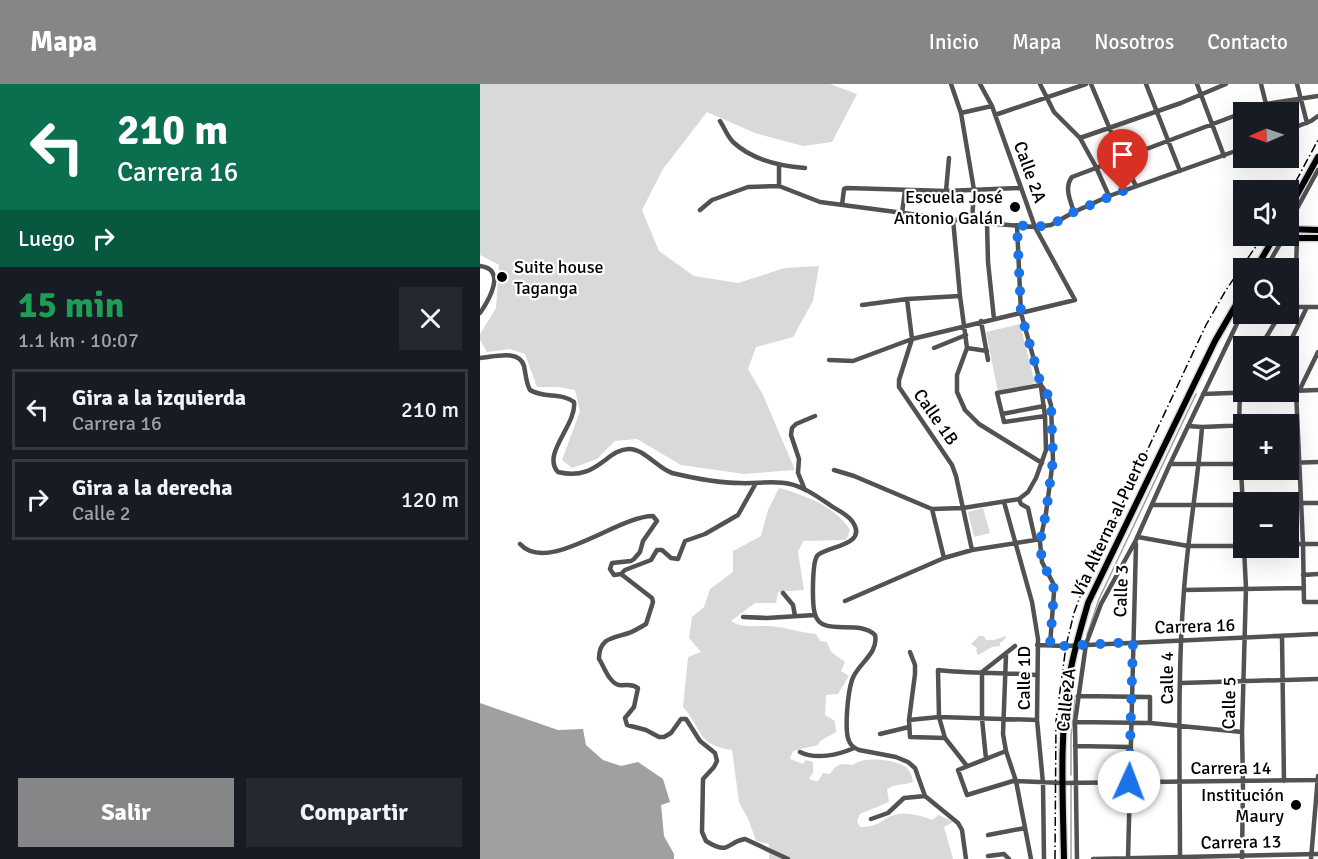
<!DOCTYPE html>
<html lang="es">
<meta charset="utf-8">
<style>
:root{--surface:#171b24;--page:#242831;--text:#f1f3f6;--muted:#9ea1a6;--line:#363941;--accent:#858687}
body{margin:0;font-family:Signika,sans-serif;background:var(--page);color:var(--text);height:100vh;display:flex;flex-direction:column;font-size:22px;white-space:nowrap}
*{box-sizing:border-box;margin:0}
p{font-size:20px;color:var(--muted)}
.icon{flex:none;width:33px;height:33px;fill:none;stroke:currentColor;stroke-width:2;stroke-linecap:round;stroke-linejoin:round}
.map{position:relative;flex:1;overflow:hidden}
.details{display:flex;flex-direction:column;background:var(--surface);width:480px}
.details>*{flex:none}
.hud{background:#0b6e4f;color:#fff;overflow:hidden}
.needle{width:39px;rotate:268deg}
.controls{position:absolute;left:753px;top:18px;display:grid;gap:12px}
.controls a{display:grid;place-items:center;width:66px;height:66px;border-radius:0px;background:var(--surface);box-shadow:0 6px 24px #0002;font-size:30px}
.pin{position:absolute;display:grid;place-items:center;width:51px;height:51px;color:#fff;margin:-62px -26px;border-radius:50% 50% 50% 0;rotate:-45deg;box-shadow:0 0 6px #0007}
.pin .icon{rotate:45deg}
.me{position:absolute;width:66px;margin:-33px;rotate:2deg;stroke-linejoin:round;filter:drop-shadow(0 0 4px #0008)}
.turn{display:flex;align-items:center;gap:21px;height:126px;padding:0 18px;font-size:27px}
.turn .icon{width:78px;height:78px;stroke-width:2.5}
.turn b{display:block;font-size:42px;line-height:51px}
.then{display:flex;align-items:center;height:57px;padding:0 18px;background:#0003;gap:12px;font-size:22px}
.round{display:grid;place-items:center;flex:none;width:63px;height:63px;border-radius:0px;background:var(--page)}
.overview{display:flex;align-items:center;justify-content:space-between;height:102px;padding:0 18px}
h1{font-size:36px;font-weight:700;line-height:45px;color:#1e9e55}
.button{display:flex;gap:12px;margin-top:auto;padding:12px 18px}
.button a{flex:1;height:69px;border-radius:0px;background:var(--accent);color:#fff;font-size:24px;font-weight:700;line-height:69px;text-align:center}
.button a+a{background:var(--page);color:var(--text)}
ul{padding:0;list-style:none}
li{display:flex;align-items:center;gap:18px;height:81px;margin:0 12px 9px;padding:0 6px;border:3px solid var(--line);border-radius:0px}
li div{flex:1}
li b{display:block;font-size:22px}
li em{font-style:normal}
header{display:flex;align-items:center;gap:36px;box-sizing:border-box;height:84px;padding:0 30px;background:var(--accent);color:#fff}
header strong{font-size:28px}
nav{display:flex;gap:33px;margin-inline-start:auto;font-size:21px}
main{display:flex;flex:1;min-height:0}
.map>svg:first-child{display:block}
</style>
<header>
<strong>Mapa</strong>
<nav><a>Inicio</a><a>Mapa</a><a>Nosotros</a><a>Contacto</a></nav>
</header>
<main>
<section class="details">
<div class="hud">
<div class="turn"><svg class="icon" aria-label="left" viewBox="0 0 24 24"><path d="M17 20v-9H6M10 6l-5 5 5 5"/></svg><div><b>210 m</b>Carrera 16</div></div>
<div class="then">Luego<svg class="icon" aria-label="right" viewBox="0 0 24 24"><path d="M7 20v-9h11M14 6l5 5-5 5"/></svg></div>
</div>
<div class="overview"><div><h1>15 min</h1><p>1.1 km · 10:07</p></div><a class="round"><svg class="icon" aria-label="close" viewBox="0 0 24 24"><path d="M6 6l12 12M18 6L6 18"/></svg></a></div>
<ul>
<li><svg class="icon" aria-label="left" viewBox="0 0 24 24"><path d="M17 20v-9H6M10 6l-5 5 5 5"/></svg><div><b>Gira a la izquierda</b><p>Carrera 16</p></div><em>210 m</em></li>
<li><svg class="icon" aria-label="right" viewBox="0 0 24 24"><path d="M7 20v-9h11M14 6l5 5-5 5"/></svg><div><b>Gira a la derecha</b><p>Calle 2</p></div><em>120 m</em></li>
</ul>
<div class="button"><a>Salir</a><a>Compartir</a></div>
</section>
<div class="map">
<svg width="838" height="775" viewBox="0 0 838 775">
<rect width="100%" height="100%" fill="#fff"/>
<path fill="#d9d9d9" d="M0,0H350L377,10L352,58L323,62L275,49L227,28L183,85L162,126L179,167L214,192L258,199L305,184L339,182L333,217L313,253L276,263L268,285L283,311L315,386L264,390L201,381L157,355L135,357L117,375L92,384L82,376L100,327L95,306L79,303H57L45,270L30,265L7,268L0,256V250L16,224L19,181L0,171Z
M540,240L555,299L518,308L506,248Z
M299,404C324,411 355,422 370,446L366,456L323,457L318,468L324,506L298,508L296,519H275L251,537C264,546 283,540 298,543C311,545 323,549 336,550L340,557L347,558L351,568L365,578L361,587L369,592L358,610L346,611L345,631L355,637L356,648L340,657L338,661L313,667L310,675L323,680L326,676L333,678V689L329,694L331,696L338,697L343,689L350,690C356,680 361,679 373,681C382,672 413,675 424,682C430,685 432,692 433,698C424,701 414,700 407,705L409,718L380,730L377,737L380,743C402,743 402,733 418,730C426,728 444,732 452,736L459,731L473,738L464,743L473,775H289V760L276,757L269,737L259,718L252,666C216,661 223,645 203,623L208,573L221,568L209,554L212,533L224,523L230,505L253,488V467L281,452L288,426Z
M503,424L510,449L494,453L488,428Z
M499,552H504L506,556H514L526,552L525,555L520,559V562L512,563L498,571L496,566L497,564L491,560Z"/>
<path fill="#a0a0a0" d="M0,619L78,646L103,645L106,661L123,676L141,682L158,678L183,695L190,718L181,721L184,752L194,770V775H0Z"/>
<g fill="none" stroke-linecap="round" stroke-linejoin="round">
<path stroke="#a0a0a0" stroke-width="1.5" d="M607,551L619,515L716,310
M591,691V653L595,612
M591,775V701"/>
<defs>
<path id="major" d="M808,127L838,73
M808,145L838,146
M794,154H838
M776,184L795,152
M584,775C583,715 579,654 589,595C593,569 601,544 608,519L735,257L764,207"/>
</defs>
<use href="#major" stroke="#dbdbdb" stroke-width="9"/>
<path stroke="#525252" stroke-width="4.5" d="M471,0L481,29L494,106L492,138
M560,0L574,28L600,54L616,83L629,112
M611,0L642,74L656,102
M666,0L700,87
M717,0L744,72
M781,0L788,28
M817,0L827,39
M481,29L512,22
M515,31L606,0
M240,37C244,43 247,52 253,58C272,76 300,82 325,84
M808,46L831,37L838,32
M600,54L701,19L746,0
M299,102V81
M466,107L469,74
M362,121L364,105L367,104L466,107L541,104
M220,126L232,116L268,103L299,102L340,118L492,138L555,143L571,141L594,128L629,112L764,64
M594,128C590,116 584,103 592,93L786,20L838,12
M422,129L425,106
M473,135L480,212L487,264L477,291V308L485,326L499,340L562,379
M507,139L508,178L514,235
M537,141L541,229L561,301L568,311L571,321L573,376L566,429L560,458L562,478L573,499L574,508L570,561
M808,141L838,86
M0,182C27,185 9,216 0,229
M786,184L804,153
M808,211L816,187L817,153
M427,215L432,255L419,296V303L472,381L476,392L492,466
M382,221L427,215L480,212
M808,223H838
M501,237L508,276
M781,262L800,230
M808,262L827,223
M454,264L486,251
M487,264L507,267
M838,268L821,303L816,307L823,460L824,518H838
M0,274C14,273 39,265 44,282C46,291 46,299 50,306C64,315 81,308 94,318C97,341 61,370 78,388C117,398 126,365 149,365C165,365 177,384 192,389C213,394 238,399 260,399C276,400 294,396 310,400C324,403 338,413 350,421C357,426 367,430 372,437C390,462 345,462 337,472C332,480 332,521 335,530C341,554 378,534 395,551C399,570 377,580 372,596C368,608 364,646 369,657C371,662 374,664 379,666L416,673L428,678L435,684L445,712L478,739L482,746L486,775
M349,276L373,277L432,255L595,216L555,143L512,22L500,0
M764,296L760,308L759,341L764,446
M561,301L517,309L524,338L565,332
M723,310L838,306
M522,330L564,322
M708,342L722,343L817,339
M808,379L838,378
M690,380H764
M354,386L374,392L452,425L483,424L539,415L548,408L556,394L566,366L565,332L561,303
M325,406L318,389L319,375L311,351L312,344L316,340L335,332
M539,415L541,420L548,424L555,455
M524,418L552,518L558,555L557,636L563,699L564,775
M808,419H838
M672,421H764
M452,425L464,474
M658,453L708,462H764
M40,460C68,491 137,432 173,432L177,437L163,457L160,468L154,475L151,477L132,479L130,485L134,491L141,490L172,514L173,518L166,540C161,543 154,547 149,549C134,554 119,553 119,575C124,582 129,599 139,601C147,602 151,599 158,604L154,623L145,634L147,641L166,646L179,653H184L191,649L201,635H206L220,657L235,669L237,677L234,683L223,695L222,748L226,757C250,772 246,758 265,755L308,775
M808,460H838
M141,490L145,486L171,476L177,466H182L191,474L198,475L205,457L225,450L258,431L276,399
M823,491L838,490
M704,506L824,504
M303,509L313,521L315,532
M365,517L464,474L492,466L561,455
M263,533L287,534L335,531
M802,552L804,697
M557,561L586,562L838,550
M430,568L435,581V590L429,636L430,653L465,654
M526,571L523,650L526,667L536,697L551,775
M701,599L838,595
M598,612L670,613V639
M429,636L459,633L557,636
M595,638L670,639L762,648
M400,650L429,643
M595,662L650,663
M526,667L478,686L487,711L533,697L582,699L838,696
M320,668C336,676 358,671 374,664
M506,675L502,635V588L535,562
M487,682L465,654L459,633L458,586C490,590 524,588 556,591
M391,735L408,729L424,714L445,712
M508,751L545,744
M508,772L524,770L529,775
M597,775L595,638L606,560L621,520L656,456L690,380L764,225
M613,775L838,770
M648,775L656,460
M700,775C700,686 697,595 704,506C708,451 718,398 722,343
M762,775L763,698L762,648L766,504L764,464
M831,775L838,692"/>
<use href="#major" stroke="#000" stroke-width="6"/>
<path stroke="#000" stroke-width="1.5" stroke-dasharray="9 3 1.5 3" stroke-linecap="butt" d="M808,112L838,56
M575,775L576,637L586,562L594,529L605,499L726,241L746,206L783,152"/>
</g>
<g fill="none" stroke-linecap="round" stroke-linejoin="round">
<path stroke="#1a73e8" stroke-width="10" stroke-dasharray="0 18" d="M643,107L594,128L571,141L555,143L537,141L541,229L561,301L568,311L571,321L573,376L566,429L560,458L562,478L573,499L574,508L570,561L586,562L653,558L649,698"/>
</g>
<g fill="#000" stroke="#fff" stroke-width="2">
<circle cx="535" cy="123" r="6"/>
<circle cx="22" cy="193" r="6"/>
<circle cx="816" cy="721" r="6"/>
</g>
<g text-anchor="middle" dominant-baseline="central" stroke-width="4.5" stroke-linejoin="round" paint-order="stroke">
<g font-size="18" fill="#000" stroke="#fff">
<text transform="translate(550 88) rotate(70)">Calle 2A</text>
<text transform="translate(456 333) rotate(55)">Calle 1B</text>
<text transform="translate(630 440) rotate(-65)">Vía Alterna al Puerto</text>
<text transform="translate(641 507) rotate(-88)">Calle 3</text>
<text transform="translate(715 542) rotate(-2)">Carrera 16</text>
<text transform="translate(544 594) rotate(-90)">Calle 1D</text>
<text transform="translate(687 594) rotate(-90)">Calle 4</text>
<text transform="translate(586 616) rotate(-84)">Calle 2A</text>
<text transform="translate(749 619) rotate(-89)">Calle 5</text>
<text x="751" y="684">Carrera 14</text>
<text transform="translate(761 758) rotate(-1)">Carrera 13</text>
</g>
<g font-size="18" fill="#000" stroke="#fff" text-anchor="end">
<text x="523" y="113">Escuela José<tspan x="523" dy="21">Antonio Galán</tspan></text>
<text x="34" y="183" text-anchor="start">Suite house<tspan x="34" dy="21">Taganga</tspan></text>
<text x="804" y="711">Institución<tspan x="804" dy="21">Maury</tspan></text>
</g>
</g>
</svg>
<div class="controls">
<a><svg class="needle" viewBox="-14 -14 28 28"><path d="M0-13l5 13h-10z" fill="#e53935"/><path d="M0 13l5-13h-10z" fill="#9ea1a6"/></svg></a>
<a><svg class="icon" aria-label="sound" viewBox="0 0 24 24"><path d="M4 9h4l5-4v14l-5-4H4zM17 9q2 3 0 6"/></svg></a>
<a><svg class="icon" aria-label="search" viewBox="0 0 24 24"><circle cx="10" cy="10" r="6"/><path d="M15 15l6 6"/></svg></a>
<a><svg class="icon" aria-label="layers" viewBox="0 0 24 24"><path d="M12 4l9 5-9 5-9-5zM3 14l9 5 9-5"/></svg></a>
<a>+</a>
<a>−</a>
</div>
<div class="pin" style="left:643px;top:107px;background:#d93025"><svg class="icon" aria-label="arrive" viewBox="0 0 24 24"><path d="M6 21V4h12l-3 4 3 4H6"/></svg></div>
<svg class="me" style="left:649px;top:698px" viewBox="-20 -20 40 40"><circle r="19" fill="#fff"/><path d="M0-13L10 11 0 6-10 11z" fill="#1a73e8"/></svg>
</div>
</main>
